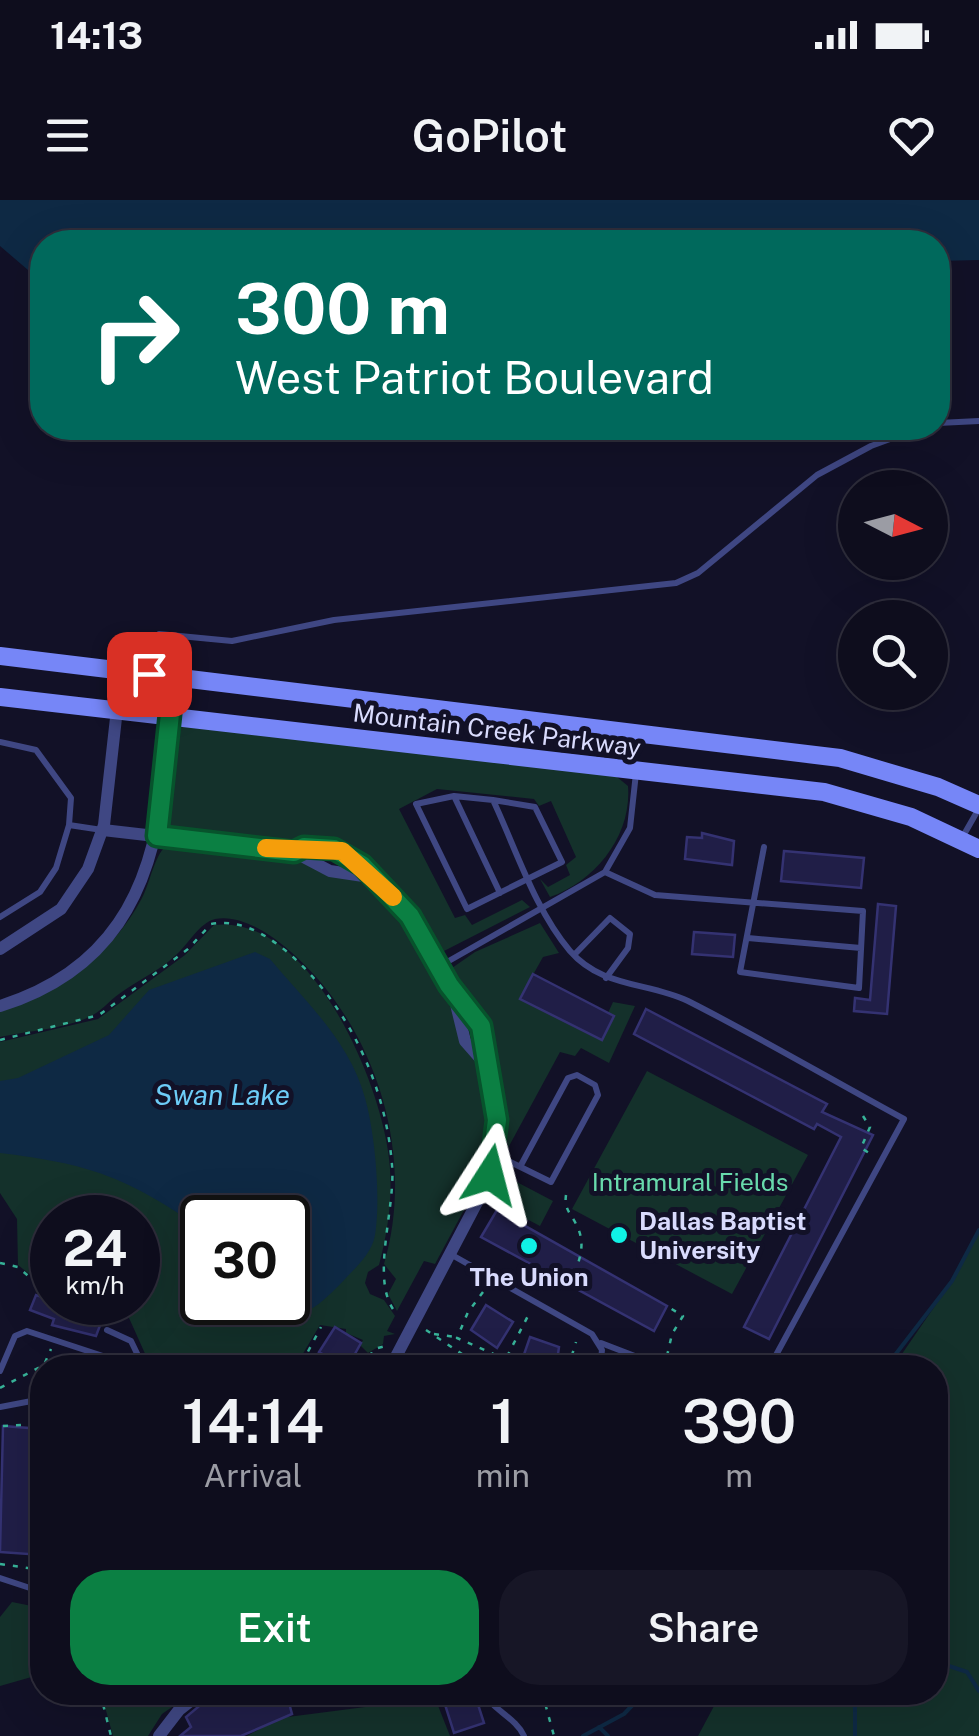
<!DOCTYPE html>
<style>
:root{--surface:#0e0d1d;--page:#171626;--text:#f1f3f6;--muted:#9b9ca4;--line:#2e2d3b;--accent:#0b8043}
body{margin:0;font-family:"Public Sans",sans-serif;background:var(--page);color:var(--text);height:100vh;display:flex;flex-direction:column;font-size:38px;white-space:nowrap}
*{box-sizing:border-box;margin:0}
p{font-size:32px;color:var(--muted)}
.icon{flex:none;width:55px;height:55px;fill:none;stroke:currentColor;stroke-width:2;stroke-linecap:round;stroke-linejoin:round}
.map{position:relative;flex:1;overflow:hidden}
.details{position:absolute;left:30px;top:1155px;width:918px;height:350px;display:flex;flex-direction:column;background:var(--surface);border-radius:40px;box-shadow:0 10px 40px #0002,0 0 0 2px var(--line)}
.details>*{flex:none}
.top-card{position:absolute;left:30px;top:30px;width:920px;height:210px;border-radius:40px;box-shadow:0 10px 40px #0002,0 0 0 2px var(--line);background:#00695c;color:#fff;overflow:hidden}
.needle{width:65px;rotate:96deg}
.controls{position:absolute;left:838px;top:270px;display:grid;gap:20px}
.controls a{display:grid;place-items:center;width:110px;height:110px;border-radius:50%;background:var(--surface);box-shadow:0 10px 40px #0002,0 0 0 2px var(--line);font-size:50px}
.speed{position:absolute;left:30px;top:995px;display:flex;gap:20px;font-size:50px;font-weight:700;text-align:center}
.speed>*{display:grid;place-content:center;width:130px;height:130px;border-radius:50%;background:var(--surface);box-shadow:0 10px 40px #0002,0 0 0 2px var(--line);line-height:1}
.speed small{font-size:25px;font-weight:400}
.speed .limit{border:5px solid #111;border-radius:15px;background:#fff;color:#111}
.pin{position:absolute;display:grid;place-items:center;width:85px;height:85px;color:#fff;margin:-42px;border-radius:20px;box-shadow:0 5px 15px #0006}
.me{position:absolute;width:110px;margin:-55px;rotate:9deg;stroke-linejoin:round;filter:drop-shadow(0 0 8px #0008)}
.turn{display:flex;align-items:center;gap:35px;height:210px;padding:0 40px;font-size:45px}
.turn .icon{width:130px;height:130px;stroke-width:2.5}
.turn b{display:block;font-size:70px;line-height:85px}
.eta{display:flex;justify-content:space-evenly;align-items:center;height:170px;text-align:center}
.eta b{font-size:60px;font-weight:600;line-height:70px}
.action{display:flex;gap:20px;margin-top:auto;padding:20px 40px}
.action a{flex:1;height:115px;border-radius:40px;background:var(--accent);color:#fff;font-size:40px;font-weight:600;line-height:115px;text-align:center}
.action a+a{background:var(--page);color:var(--text)}
.status{display:flex;justify-content:space-between;align-items:center;height:70px;padding:0 50px;background:var(--surface);direction:ltr}
.status svg{height:28px;fill:currentColor}
header{display:flex;justify-content:space-between;align-items:center;height:130px;padding:0 40px;background:var(--surface);font-size:45px;font-weight:600}
.map>svg:first-child{display:block}
</style>
<div class="status"><b>14:13</b><svg viewBox="0 0 49 12"><path d="M0 12V9h3v3zM5 12V6h3v6zM10 12V3h3v9zM15 12V0h3v12zM26 1h20v11H26zM47 4h2v5h-2z"/></svg></div>
<header><svg class="icon" aria-label="menu" viewBox="0 0 24 24"><path d="M4 6h16M4 12h16M4 18h16"/></svg>GoPilot<svg class="icon" aria-label="heart" viewBox="0 0 24 24"><path d="M12 20l-8-8c-3-5 5-10 8-4 3-6 11-1 8 4z"/></svg></header>
<div class="map">
<svg width="979" height="1536" viewBox="0 0 979 1536">
<rect width="100%" height="100%" fill="#121127"/>
<path fill="#14312b" fill-rule="evenodd" d="M183,526L362,541L617,577L628,586C632,635 596,681 550,697L540,679L548,687L570,675L566,665L576,657L551,601L539,606L534,599L437,589L399,609L455,718L465,715L472,725L522,700L530,707L444,751L411,704L344,646L170,626L177,530Z
M169,643L296,657L367,684L409,724L483,873L490,910L489,947L480,980L435,1064L424,1061L397,1111L388,1094L396,1079L384,1064C417,952 374,820 284,746C267,732 239,714 215,719C199,723 188,745 176,755C159,771 138,780 119,794C109,801 101,812 89,817C64,829 27,831 0,837V810C60,787 111,757 142,698C151,681 154,654 169,643Z
M540,723L559,753L543,757L520,798L608,813L613,802L635,806L609,863L581,848L575,856L560,852L508,948L501,883L488,828L452,768L475,752Z
M214,725C309,714 378,877 388,951C394,989 389,1028 379,1065L368,1072L365,1083L370,1094L384,1100L395,1116L387,1131L395,1134L384,1136L383,1144L368,1153L360,1145L363,1140L346,1133V1129L320,1125L295,1167H151L125,1109L109,1121L89,1109L93,1103L138,1102V1018H52V1085L48,1089L18,1065L17,1019L0,993V842L98,819L185,755ZM202,1018H288V1102H202Z
M647,871L808,955L732,1094L572,1009Z
M513,980L553,1001L540,1026L500,1005Z
M979,1030V1536H698L721,1493L935,1492V1168L893,1167L952,1081Z
M12,1402L42,1408V1474L0,1486V1417Z
M112,1492L192,1493L162,1514L148,1536H113L102,1496Z
M435,1498L450,1536H247L280,1518Z"/>
<path fill="#0e2944" d="M0,0H979V60L938,61V42H42V82L0,46Z
M255,752L270,759C306,802 350,842 365,898C375,933 381,999 375,1035C372,1053 357,1066 345,1079C322,1103 295,1132 262,1103L288,1102V1018H202V1029C126,977 91,964 0,953V881L18,878L109,835L149,790Z"/>
<g fill="none" stroke-linecap="round" stroke-linejoin="round">
<path stroke="#0e2944" stroke-width="4" d="M885,1168L952,1081L979,1030
M935,1415L946,1425L948,1435L936,1455L943,1464L967,1472L979,1491
M855,1492V1536
M599,1527L608,1536
M583,1536L624,1514L645,1492"/>
</g>
<path fill="#201e47" stroke="#343272" stroke-width="2.5" d="M702,633L734,641L732,665L685,659L687,637L702,638Z
M784,651L864,658L861,688L781,681Z
M878,704L896,706L887,814L854,811L855,798L870,800Z
M694,732L735,735L733,757L692,754Z
M533,774L614,816L602,840L520,799Z
M646,809L827,904L822,912L873,935L769,1139L744,1127L841,937L817,924L814,929L634,834Z
M497,1010L667,1106L654,1131L481,1037Z
M52,1081V1102H92L89,1109L104,1115L96,1136L52,1125L54,1119L30,1110L36,1095L45,1098Z
M486,1105L513,1122L497,1148L471,1130Z
M335,1127L361,1143L347,1168L319,1152Z
M530,1137L559,1147L556,1168L520,1166Z
M3,1226L42,1229V1355L0,1352Z
M216,1492H233L239,1501L263,1492H286L292,1514L241,1536H180L191,1527L186,1517Z
M441,1492H474L484,1523L454,1533Z"/>
<g fill="none" stroke-linecap="round" stroke-linejoin="round">
<path stroke="#37b399" stroke-width="2.5" stroke-dasharray="5 8" stroke-linecap="butt" d="M0,840L99,815L188,749L211,724C242,718 270,737 292,756C350,809 386,887 392,965C396,1009 369,1082 396,1113
M863,916L870,927L861,948L874,956
M566,995C564,1009 570,1012 576,1024C589,1048 576,1068 566,1091
M495,999L499,1002L509,976
M0,1063L18,1067L42,1088V1094
M483,1092L468,1112L457,1138L505,1159
M426,1130L462,1154L470,1168
M434,1134L456,1137
M420,1156L436,1168
M667,1156L672,1134L683,1116L670,1108
M319,1168L304,1159L321,1127
M363,1168L374,1149L389,1145
M501,1168L530,1112
M568,1168L576,1142
M0,1188L44,1165L51,1149
M3,1226L42,1224
M0,1364L42,1370
M100,1492L111,1536
M542,1492L554,1536"/>
<path stroke="#3f4783" stroke-width="6" d="M938,223L979,221
M149,473L152,442L159,434L232,441L334,420L676,383L698,373L817,275L871,246L920,228
M0,542L36,550L71,598L69,625L56,668L40,692L0,717
M454,596L500,693
M493,600L535,607L562,662L467,709L416,604L454,596L493,600C516,649 535,710 570,751C602,788 648,782 688,801C761,838 832,880 904,919L769,1168
M69,625L102,630
M962,638L978,610
M605,672L655,695L863,711L859,788L740,772L764,647
M748,738L861,748
M574,755L610,718L630,734L628,748L606,778
M440,766L605,672L630,628L636,573
M496,955L551,982L598,895L595,885L577,875L568,878L521,965
M452,1055L592,1134L602,1150L600,1168
M107,1130L131,1141L144,1168
M601,1143L666,1168
M0,1171L15,1136L27,1131L109,1158L120,1168
M0,1207L42,1199
M0,1378L42,1392
M482,1492C493,1510 516,1518 524,1536"/>
<path stroke="#3f4783" stroke-width="12" d="M103,630L294,652L330,671L370,677
M294,652L304,647L334,649L362,665L411,716L449,785L481,826L497,919L494,960L484,989L390,1168
M0,749L61,709L88,669L104,625L117,509L149,474C155,486 168,502 170,515C174,536 165,564 163,585C152,693 109,772 0,806
M454,796L465,841L487,866
M159,1536L179,1510L202,1492"/>
<path stroke="#7686f7" stroke-width="18" d="M0,456L840,558L938,587L979,605
M0,497L824,592L911,617L979,649"/>
</g>
<g fill="none" stroke-linecap="round" stroke-linejoin="round">
<defs>
<path id="route" d="M149,474L170,514L157,636L294,652L304,647L334,649L362,665L410,716L449,785L481,826L497,920L490,975"/>
</defs>
<use href="#route" stroke="#07532c" stroke-width="25"/>
<use href="#route" stroke="#0b8043" stroke-width="18"/>
<path stroke="#f59e0b" stroke-width="18" d="M266,648L342,651L393,697"/>
</g>
<g fill="#10f2e6" stroke="#121127" stroke-width="4">
<circle cx="619" cy="1035" r="10"/>
<circle cx="529" cy="1046" r="10"/>
</g>
<g text-anchor="middle" dominant-baseline="central" stroke-width="10" stroke-linejoin="round" paint-order="stroke">
<g font-size="25" fill="#d9dbfd" stroke="#121127">
<text transform="translate(497 530) rotate(7)">Mountain Creek Parkway</text>
</g>
<g font-size="25" fill="#68daac" stroke="#121127">
<text x="690" y="982">Intramural Fields</text>
</g>
<g font-size="25" font-weight="bold" fill="#d9dbfd" stroke="#121127" text-anchor="start">
<text x="639" y="1021">Dallas Baptist<tspan x="639" dy="29">University</tspan></text>
<text x="529" y="1077" text-anchor="middle">The Union</text>
</g>
<g font-size="28" font-style="italic" fill="#6dccf7" stroke="#121127">
<text x="222" y="894">Swan Lake</text>
</g>
</g>
</svg>
<div class="controls">
<a><svg class="needle" viewBox="-14 -14 28 28"><path d="M0-13l5 13h-10z" fill="#e53935"/><path d="M0 13l5-13h-10z" fill="#9b9ca4"/></svg></a>
<a><svg class="icon" aria-label="search" viewBox="0 0 24 24"><circle cx="10" cy="10" r="6"/><path d="M15 15l6 6"/></svg></a>
</div>
<div class="speed"><div>24<small>km/h</small></div><div class="limit">30</div></div>
<div class="pin" style="left:149px;top:474px;background:#d93025"><svg class="icon" aria-label="arrive" viewBox="0 0 24 24"><path d="M6 21V4h12l-3 4 3 4H6"/></svg></div>
<svg class="me" style="left:490px;top:975px" viewBox="-20 -20 40 40"><path d="M0-17L14 15 0 8-14 15z" fill="#0b8043" stroke="#fff" stroke-width="4"/></svg>
<div class="top-card">
<div class="turn"><svg class="icon" aria-label="right" viewBox="0 0 24 24"><path d="M7 20v-9h11M14 6l5 5-5 5"/></svg><div><b>300 m</b>West Patriot Boulevard</div></div>
</div>
<section class="details">
<div class="eta">
<div><b>14:14</b><p>Arrival</p></div>
<div><b>1</b><p>min</p></div>
<div><b>390</b><p>m</p></div>
</div>
<div class="action"><a>Exit</a><a>Share</a></div>
</section>
</div>
